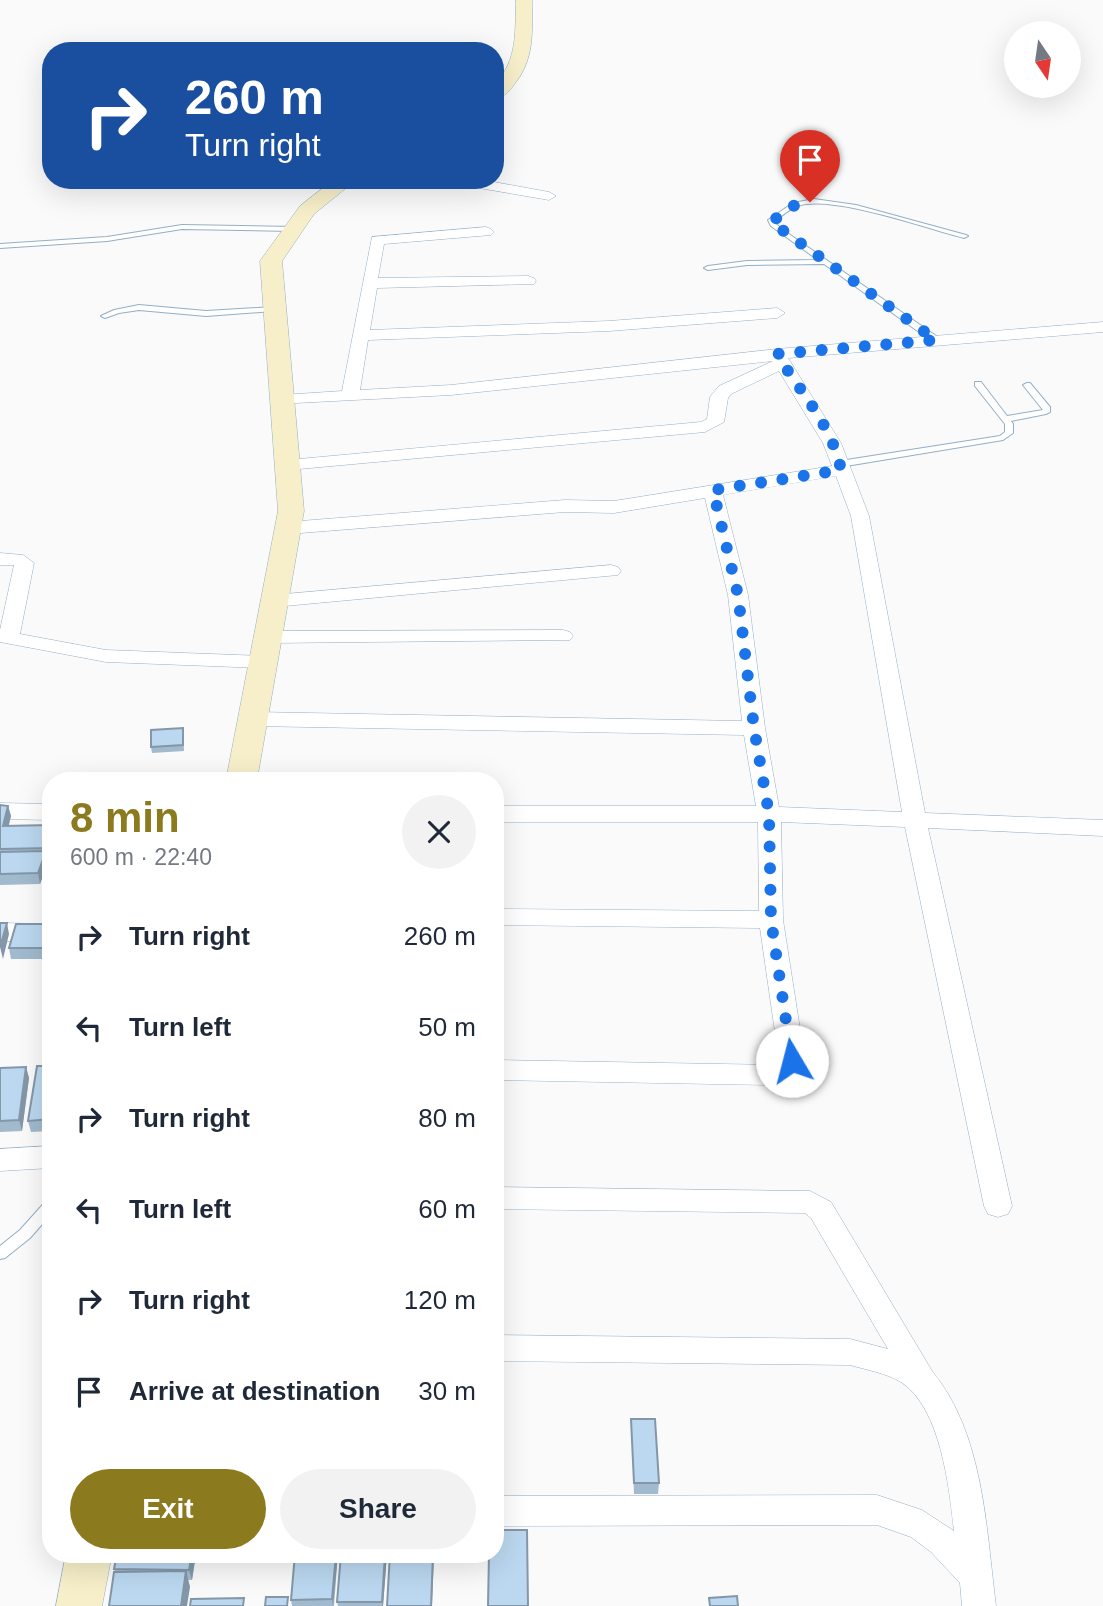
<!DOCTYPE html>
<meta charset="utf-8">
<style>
:root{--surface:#fff;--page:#f2f2f3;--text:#1f2937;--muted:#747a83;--accent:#8c7a1f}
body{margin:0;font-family:Helvetica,sans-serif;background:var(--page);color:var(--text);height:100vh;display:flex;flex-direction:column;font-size:26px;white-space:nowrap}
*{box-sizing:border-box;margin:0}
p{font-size:23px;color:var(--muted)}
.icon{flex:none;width:38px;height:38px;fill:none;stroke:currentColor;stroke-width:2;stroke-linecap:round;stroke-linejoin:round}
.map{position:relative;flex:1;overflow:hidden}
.side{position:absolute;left:42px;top:772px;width:462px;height:791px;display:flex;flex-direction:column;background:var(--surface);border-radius:28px;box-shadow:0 7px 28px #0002}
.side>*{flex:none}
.hud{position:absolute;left:42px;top:42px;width:462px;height:147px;border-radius:28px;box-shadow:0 7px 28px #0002;background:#1a4fa0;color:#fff;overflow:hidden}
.needle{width:46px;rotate:167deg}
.tools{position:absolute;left:1004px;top:21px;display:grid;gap:14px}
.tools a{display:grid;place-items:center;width:77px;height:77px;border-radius:50%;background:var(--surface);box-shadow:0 7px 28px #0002;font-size:35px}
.pin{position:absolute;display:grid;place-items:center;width:60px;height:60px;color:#fff;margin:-72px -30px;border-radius:50% 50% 50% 0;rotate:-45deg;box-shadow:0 0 7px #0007}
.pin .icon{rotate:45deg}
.me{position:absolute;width:77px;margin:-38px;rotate:352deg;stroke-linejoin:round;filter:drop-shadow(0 0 5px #0008)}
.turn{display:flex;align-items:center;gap:24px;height:147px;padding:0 28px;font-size:32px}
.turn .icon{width:91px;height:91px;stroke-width:2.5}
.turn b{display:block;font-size:49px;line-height:60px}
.round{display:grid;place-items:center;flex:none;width:74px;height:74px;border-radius:37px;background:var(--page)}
.headline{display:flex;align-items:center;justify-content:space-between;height:119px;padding:0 28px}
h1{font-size:42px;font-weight:800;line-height:52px;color:var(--accent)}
.primary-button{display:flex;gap:14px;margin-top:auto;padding:14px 28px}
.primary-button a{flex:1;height:80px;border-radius:42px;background:var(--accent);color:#fff;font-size:28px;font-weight:800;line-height:80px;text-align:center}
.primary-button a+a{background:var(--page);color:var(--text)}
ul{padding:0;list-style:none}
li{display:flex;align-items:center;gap:21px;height:91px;padding:0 28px}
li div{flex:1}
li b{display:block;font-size:26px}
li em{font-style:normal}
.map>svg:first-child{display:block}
</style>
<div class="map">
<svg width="1103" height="1606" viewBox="0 0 1103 1606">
<rect width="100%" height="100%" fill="#fafafa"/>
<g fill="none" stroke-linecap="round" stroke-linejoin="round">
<defs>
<path id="lane" d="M814,199L856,205L966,235L968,236L964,238C928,229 831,194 798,206C789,209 782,216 775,221L776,224L786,232L939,338V342H933L824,264L747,265L708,270L704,268L708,266L747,261L818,260L771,226L768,220L793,203Z
M182,225L293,227L297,229L293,231L182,229L107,241L0,248V244L107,237Z
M139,305L206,311L274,307L278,309L274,311L206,316L139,310L119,313L105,318L101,316L114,310Z
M975,382H981L1007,416L1043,410L1023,385L1027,383H1030L1050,407V412L1046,414L1011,421L1013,424V433L1003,440L840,467L836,464L840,461L1000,436L1005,432V424L975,386Z
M51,1200V1214L30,1238L5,1258L0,1259V1246L20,1230L46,1201Z"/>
<path id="street" d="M449,180H483L549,192L556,196L549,200L456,184Z
M486,227L491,229L494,232L491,235L384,244L378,278L528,276L534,278L536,281L534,284L377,288L370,330L609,321L777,308L785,313L777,318L609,331L368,340L360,390L451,385L777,349L1103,322V332L788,358L841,443L869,516L925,813L1103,820V836L928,828L1012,1206L1008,1214L998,1217L988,1214L984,1206L905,827L781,822L783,920L805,1061L792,1081L770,1085L495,1080V1060L775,1065L779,1060L760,928L495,925V909L759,911L758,822H495V806H756L744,735L253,726L245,724L242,719L245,714L253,712L742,721L728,595L705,498L614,513L565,512L288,534L278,528L288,522L565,500L614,501L832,466L823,443L779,371L731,394L728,398L724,422L705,432L288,470L282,469L279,465L288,460L701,422L707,419L710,397L719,386L773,361L451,395L276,404L273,400L282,395L342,391L372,237ZM836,476L851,516L902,812L779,807L765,728L748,595L723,495Z
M0,553L23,555L34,563L20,634L106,650L263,656L270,658L273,662L270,666L263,668L106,662L0,642V630L14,565H0Z
M611,565L618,567L621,571L618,575L274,607L267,605L264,601L267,597L274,595Z
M563,630L570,632L573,636L570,640L268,643L261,641L258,637L261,633L268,631Z
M0,803L51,804V820L0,819Z
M0,923L51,924V942L0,941Z
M51,1146V1168L0,1171V1149Z
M495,1187L810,1191L831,1202L932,1371C984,1434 986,1528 996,1606H962L960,1583L931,1552L911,1537L877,1525L495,1526V1496L877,1495L922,1510L954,1531C949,1487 941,1408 901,1382C886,1373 867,1370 850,1365L495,1361V1335L850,1339L888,1349L811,1218L805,1213L495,1209Z"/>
<path id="secondary" d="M516,0H532C532,30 535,57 516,82C511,89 505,97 495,99V83C518,61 515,30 516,0Z
M333,180H356L314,214L282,261L304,511L257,780H226L278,511L260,261L300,206Z
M66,1554H112L102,1606H56Z"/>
</defs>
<use href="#lane" stroke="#93afc5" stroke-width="2"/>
<use href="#street" stroke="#93afc5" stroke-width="1"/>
<use href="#secondary" stroke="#93afc5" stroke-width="1"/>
<use href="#lane" fill="#fff" fill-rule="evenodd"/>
<use href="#street" fill="#fff" fill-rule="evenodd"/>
<use href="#secondary" fill="#f7efc9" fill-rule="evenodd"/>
</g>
<path fill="#a1bace" d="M183,728L184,751L152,753L151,747Z
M0,805L8,806L11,816L8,826L51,825V859H47L48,862L40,884L0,885Z
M51,924V959H11L9,948Z
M51,1066V1131L31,1132L28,1121Z
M26,1067L29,1078L22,1131L0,1132V1068Z
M631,1419L659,1483L658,1494H634Z
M117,1554H196L192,1580H188L190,1587L115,1572L114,1569Z
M295,1554H338L334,1606H292L291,1600Z
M341,1554H387L383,1606H338L337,1602Z"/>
<path fill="#8397a8" d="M8,806L11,816L6,837L3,826Z
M46,851L48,862L40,884L38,873Z
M7,923L9,934L3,959L0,947Z
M26,1067L29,1078L22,1131L19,1120Z
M192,1554H196L192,1580L189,1570Z
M336,1554H338L333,1606L332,1599Z
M385,1554H387L383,1606H382Z
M433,1554H434L432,1606H431Z
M186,1571L190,1587L187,1606H181Z"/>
<path fill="#bbd8f0" stroke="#8397a8" stroke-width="2" d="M183,728V745L151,747V730Z
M0,805L8,806L3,826L51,825V848L0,849Z
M46,851L38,873L0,874V852Z
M0,923H7L0,947Z
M16,924H51V948H9Z
M37,1066H51V1119L28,1121Z
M26,1067L19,1120L0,1121V1068Z
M631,1419H655L659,1483H634Z
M495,1530H527L528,1606H488L489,1554H495Z
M117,1554H192L189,1570L114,1569Z
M295,1554H336L332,1599L291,1600Z
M341,1554H385L382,1602H337Z
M390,1554H433L431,1606H387Z
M186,1571L181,1606H109L114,1572Z
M737,1596L738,1606H710L709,1598Z
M266,1597H288L287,1606H265Z
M244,1598L243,1606H190L191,1599Z"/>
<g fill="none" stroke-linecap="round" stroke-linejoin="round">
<path stroke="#1a73e8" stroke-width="12" stroke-dasharray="0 21.6" d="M792,1061L771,920L769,814L754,728L738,595L713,490L841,470C833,427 799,390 777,354L936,340L771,222L795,205L810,202"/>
</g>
</svg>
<div class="tools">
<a><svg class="needle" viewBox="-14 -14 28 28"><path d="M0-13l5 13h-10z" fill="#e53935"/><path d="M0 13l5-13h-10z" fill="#747a83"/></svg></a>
</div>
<div class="pin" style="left:810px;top:202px;background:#d93025"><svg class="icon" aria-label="arrive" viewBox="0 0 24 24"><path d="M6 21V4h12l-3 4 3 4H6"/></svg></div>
<svg class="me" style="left:792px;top:1061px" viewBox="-20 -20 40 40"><circle r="19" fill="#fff"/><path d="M0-13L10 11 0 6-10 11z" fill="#1a73e8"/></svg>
<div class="hud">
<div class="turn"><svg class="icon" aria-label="right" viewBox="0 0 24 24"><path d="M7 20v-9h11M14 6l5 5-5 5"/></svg><div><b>260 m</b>Turn right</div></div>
</div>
<section class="side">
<div class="headline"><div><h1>8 min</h1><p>600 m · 22:40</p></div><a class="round"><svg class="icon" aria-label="close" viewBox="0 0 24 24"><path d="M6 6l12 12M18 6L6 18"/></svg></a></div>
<ul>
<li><svg class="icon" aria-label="right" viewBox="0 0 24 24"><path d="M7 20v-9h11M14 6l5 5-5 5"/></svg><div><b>Turn right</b></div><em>260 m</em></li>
<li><svg class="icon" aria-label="left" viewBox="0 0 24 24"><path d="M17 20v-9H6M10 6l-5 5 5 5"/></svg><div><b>Turn left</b></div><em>50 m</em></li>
<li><svg class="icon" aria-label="right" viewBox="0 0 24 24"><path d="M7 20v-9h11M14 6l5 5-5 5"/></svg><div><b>Turn right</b></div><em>80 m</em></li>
<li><svg class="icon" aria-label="left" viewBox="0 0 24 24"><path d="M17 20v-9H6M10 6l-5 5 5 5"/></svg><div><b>Turn left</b></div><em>60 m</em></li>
<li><svg class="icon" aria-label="right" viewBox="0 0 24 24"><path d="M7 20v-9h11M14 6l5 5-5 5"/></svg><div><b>Turn right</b></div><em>120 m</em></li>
<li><svg class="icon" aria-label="arrive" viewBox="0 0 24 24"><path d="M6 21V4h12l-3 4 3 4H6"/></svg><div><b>Arrive at destination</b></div><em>30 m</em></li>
</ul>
<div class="primary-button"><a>Exit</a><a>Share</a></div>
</section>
</div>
